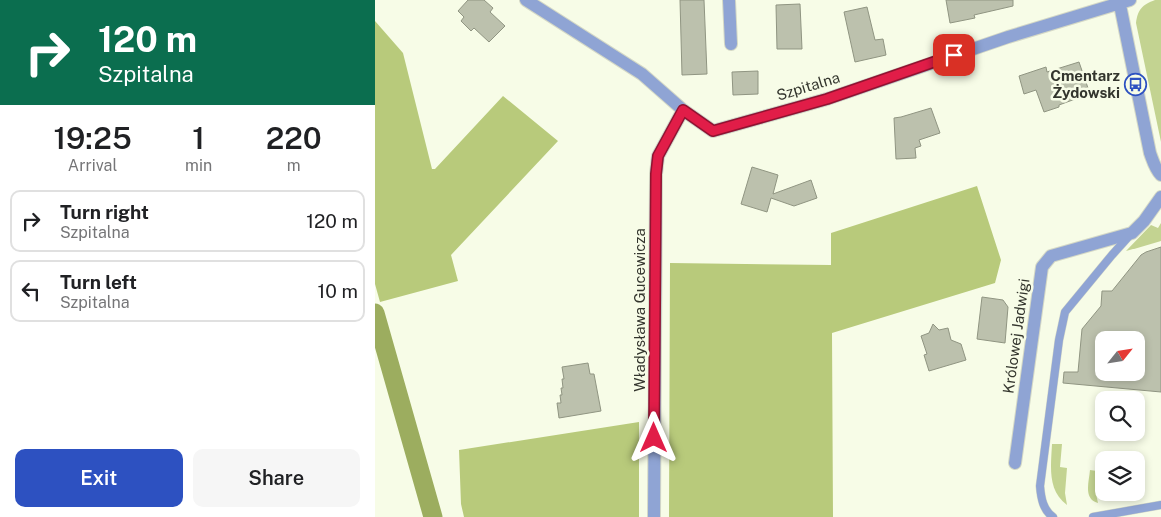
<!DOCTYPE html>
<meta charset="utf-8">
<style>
:root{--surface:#fff;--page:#f6f6f6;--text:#202124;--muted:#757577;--line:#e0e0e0;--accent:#2d51c1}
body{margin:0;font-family:"Public Sans",sans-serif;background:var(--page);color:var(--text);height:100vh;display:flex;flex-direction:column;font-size:19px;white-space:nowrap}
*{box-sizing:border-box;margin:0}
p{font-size:16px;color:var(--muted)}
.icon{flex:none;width:28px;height:28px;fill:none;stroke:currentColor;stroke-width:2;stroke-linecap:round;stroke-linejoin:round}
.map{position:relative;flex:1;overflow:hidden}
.drawer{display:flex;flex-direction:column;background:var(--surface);width:375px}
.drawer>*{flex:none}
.top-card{background:#0b6e4f;color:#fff;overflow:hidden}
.needle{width:32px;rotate:60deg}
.controls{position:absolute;left:720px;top:331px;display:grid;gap:10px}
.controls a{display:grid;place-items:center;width:50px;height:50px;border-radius:10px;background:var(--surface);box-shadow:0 2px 8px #0003;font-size:25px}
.pin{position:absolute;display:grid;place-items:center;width:42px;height:42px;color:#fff;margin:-21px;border-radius:10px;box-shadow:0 2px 8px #0006}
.me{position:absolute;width:55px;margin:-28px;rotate:0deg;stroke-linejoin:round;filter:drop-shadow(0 0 4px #0008)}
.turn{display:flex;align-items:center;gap:18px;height:105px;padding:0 15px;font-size:22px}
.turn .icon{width:65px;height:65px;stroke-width:2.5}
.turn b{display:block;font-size:35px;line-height:42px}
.eta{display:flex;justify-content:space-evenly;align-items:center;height:85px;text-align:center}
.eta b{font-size:30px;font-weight:600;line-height:35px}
.action{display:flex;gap:10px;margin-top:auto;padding:10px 15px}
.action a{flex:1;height:58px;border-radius:10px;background:var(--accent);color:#fff;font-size:20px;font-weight:600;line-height:58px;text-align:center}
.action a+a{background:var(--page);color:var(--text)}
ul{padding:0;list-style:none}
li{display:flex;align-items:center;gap:15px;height:62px;margin:0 10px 8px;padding:0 5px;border:2px solid var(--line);border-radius:10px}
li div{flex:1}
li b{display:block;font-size:19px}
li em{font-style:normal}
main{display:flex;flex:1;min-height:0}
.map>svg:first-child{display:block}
</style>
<main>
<section class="drawer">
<div class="top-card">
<div class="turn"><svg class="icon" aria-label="right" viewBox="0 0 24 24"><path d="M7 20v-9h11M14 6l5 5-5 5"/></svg><div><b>120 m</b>Szpitalna</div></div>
</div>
<div class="eta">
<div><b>19:25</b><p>Arrival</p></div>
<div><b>1</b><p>min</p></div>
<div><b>220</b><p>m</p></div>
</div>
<ul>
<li><svg class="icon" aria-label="right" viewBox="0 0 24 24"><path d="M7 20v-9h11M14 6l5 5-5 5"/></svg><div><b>Turn right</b><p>Szpitalna</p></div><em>120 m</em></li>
<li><svg class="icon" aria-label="left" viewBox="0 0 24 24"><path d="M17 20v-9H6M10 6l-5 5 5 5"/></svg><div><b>Turn left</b><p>Szpitalna</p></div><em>10 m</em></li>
</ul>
<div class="action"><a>Exit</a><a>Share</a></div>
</section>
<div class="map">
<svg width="786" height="517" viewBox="0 0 786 517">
<rect width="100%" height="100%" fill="#f7fce7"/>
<path fill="#c3d391" d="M780,0H786V142L761,23C763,9 767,5 780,0Z
M786,223V241L759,249H758L751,251L776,225L783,228Z
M677,444H687L685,467L692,468L690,493L692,505C672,490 676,466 677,444Z
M715,470L729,472V487L720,489L723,503C708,499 714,482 715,470Z"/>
<path fill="#b8ca7b" d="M0,21L28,53L57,169H60L128,96L183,141L76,255L83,281L5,302L0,284Z
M602,186L626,260L620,283L457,333L458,517H294L295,263L456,265V233Z
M264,422V517H89L86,504L84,450Z"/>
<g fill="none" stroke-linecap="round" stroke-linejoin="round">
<path stroke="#9cad5f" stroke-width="19" d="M0,313L58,517"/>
</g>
<path fill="#bcc1ad" stroke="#909582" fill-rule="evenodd" d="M93,0H109L118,8L115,12L130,26L114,42L99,28L96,31L86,21L89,17L83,11Z
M305,0H329L332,74L307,75Z
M571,0H638V6L599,15L600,18L575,23Z
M425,4L427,49H402L401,5Z
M492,7L500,40L508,39L511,55L480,62L469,12Z
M704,62L714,91L702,95L703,98L684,105V107L669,112L661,90L649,94L644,76L671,67L672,72Z
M383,71V94L358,95L357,72Z
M556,108L565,133L544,140L546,146L540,148L541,158L521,159L519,118L526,117Z
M377,167L403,175L398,194L436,180L442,198L419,206L396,198L392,212L366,204Z
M786,247V392L688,383L689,372H703L707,329L726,306L727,291H737L766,255L771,252ZM729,340H761V372H729Z
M607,297L628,300L633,307L630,343L602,339Z
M558,324L564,330L573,328L576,340L586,344L591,360L554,371L549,355L552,354L546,336L554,333Z
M213,363L215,374H219L226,411L184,418L182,403H186L185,395H187L186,388H188L187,379H189L187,367Z"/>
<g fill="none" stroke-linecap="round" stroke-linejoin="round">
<defs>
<path id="service" d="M678,517C668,510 666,498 665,486L684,340L690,312L737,255L755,235
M718,517L786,505"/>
<path id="minor" d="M151,0L267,74L308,110L338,131L452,99L633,37L755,0
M354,0L356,44
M744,0L775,153C778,161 780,169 786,175
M640,463L667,267L676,256L757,233L769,221L786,197
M279,517L281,174L283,156L308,110"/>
</defs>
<use href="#service" stroke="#d4d8c6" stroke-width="9"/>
<use href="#minor" stroke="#d4d8c6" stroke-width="14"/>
<use href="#service" stroke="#8fa4d4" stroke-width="8"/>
<use href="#minor" stroke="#8fa4d4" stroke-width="12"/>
</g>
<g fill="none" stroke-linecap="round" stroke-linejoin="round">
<defs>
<path id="route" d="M279,438L281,174L283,156L308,110L338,131L452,99L579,55"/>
</defs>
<use href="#route" stroke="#92132f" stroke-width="12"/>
<use href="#route" stroke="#e11d48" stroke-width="9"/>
</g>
<defs>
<symbol id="bus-ring" viewBox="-11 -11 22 22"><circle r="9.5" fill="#f7fce7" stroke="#2d51c1" stroke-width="1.5"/><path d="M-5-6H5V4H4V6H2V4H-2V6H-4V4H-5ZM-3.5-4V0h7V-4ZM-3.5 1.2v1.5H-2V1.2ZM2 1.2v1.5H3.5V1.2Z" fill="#2d51c1"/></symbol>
</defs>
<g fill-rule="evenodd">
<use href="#bus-ring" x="748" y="72" width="25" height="25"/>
</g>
<g text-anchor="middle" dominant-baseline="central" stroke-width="5" stroke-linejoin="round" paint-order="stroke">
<g font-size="15" font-weight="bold" fill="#33352d" stroke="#f7fce7" text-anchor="end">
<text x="745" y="75">Cmentarz<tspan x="745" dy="17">Żydowski</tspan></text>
</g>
<g font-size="15" fill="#33352d" stroke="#f7fce7">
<text transform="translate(433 86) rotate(-17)">Szpitalna</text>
<text transform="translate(264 310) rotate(-90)">Władysława Gucewicza</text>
<text transform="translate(641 336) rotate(-82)">Królowej Jadwigi</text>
</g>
</g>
</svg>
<div class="controls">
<a><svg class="needle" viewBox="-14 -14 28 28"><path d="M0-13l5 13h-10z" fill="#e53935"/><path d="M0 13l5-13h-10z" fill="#757577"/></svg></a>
<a><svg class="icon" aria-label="search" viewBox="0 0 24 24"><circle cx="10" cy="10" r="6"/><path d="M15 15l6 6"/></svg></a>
<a><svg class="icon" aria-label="layers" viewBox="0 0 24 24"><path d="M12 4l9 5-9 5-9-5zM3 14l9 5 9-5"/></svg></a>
</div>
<div class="pin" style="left:579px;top:55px;background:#d93025"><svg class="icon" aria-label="arrive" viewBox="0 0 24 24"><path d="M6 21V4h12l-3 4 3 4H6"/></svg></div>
<svg class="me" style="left:279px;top:438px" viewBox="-20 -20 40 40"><path d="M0-17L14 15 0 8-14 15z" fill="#e11d48" stroke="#fff" stroke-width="4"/></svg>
</div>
</main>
